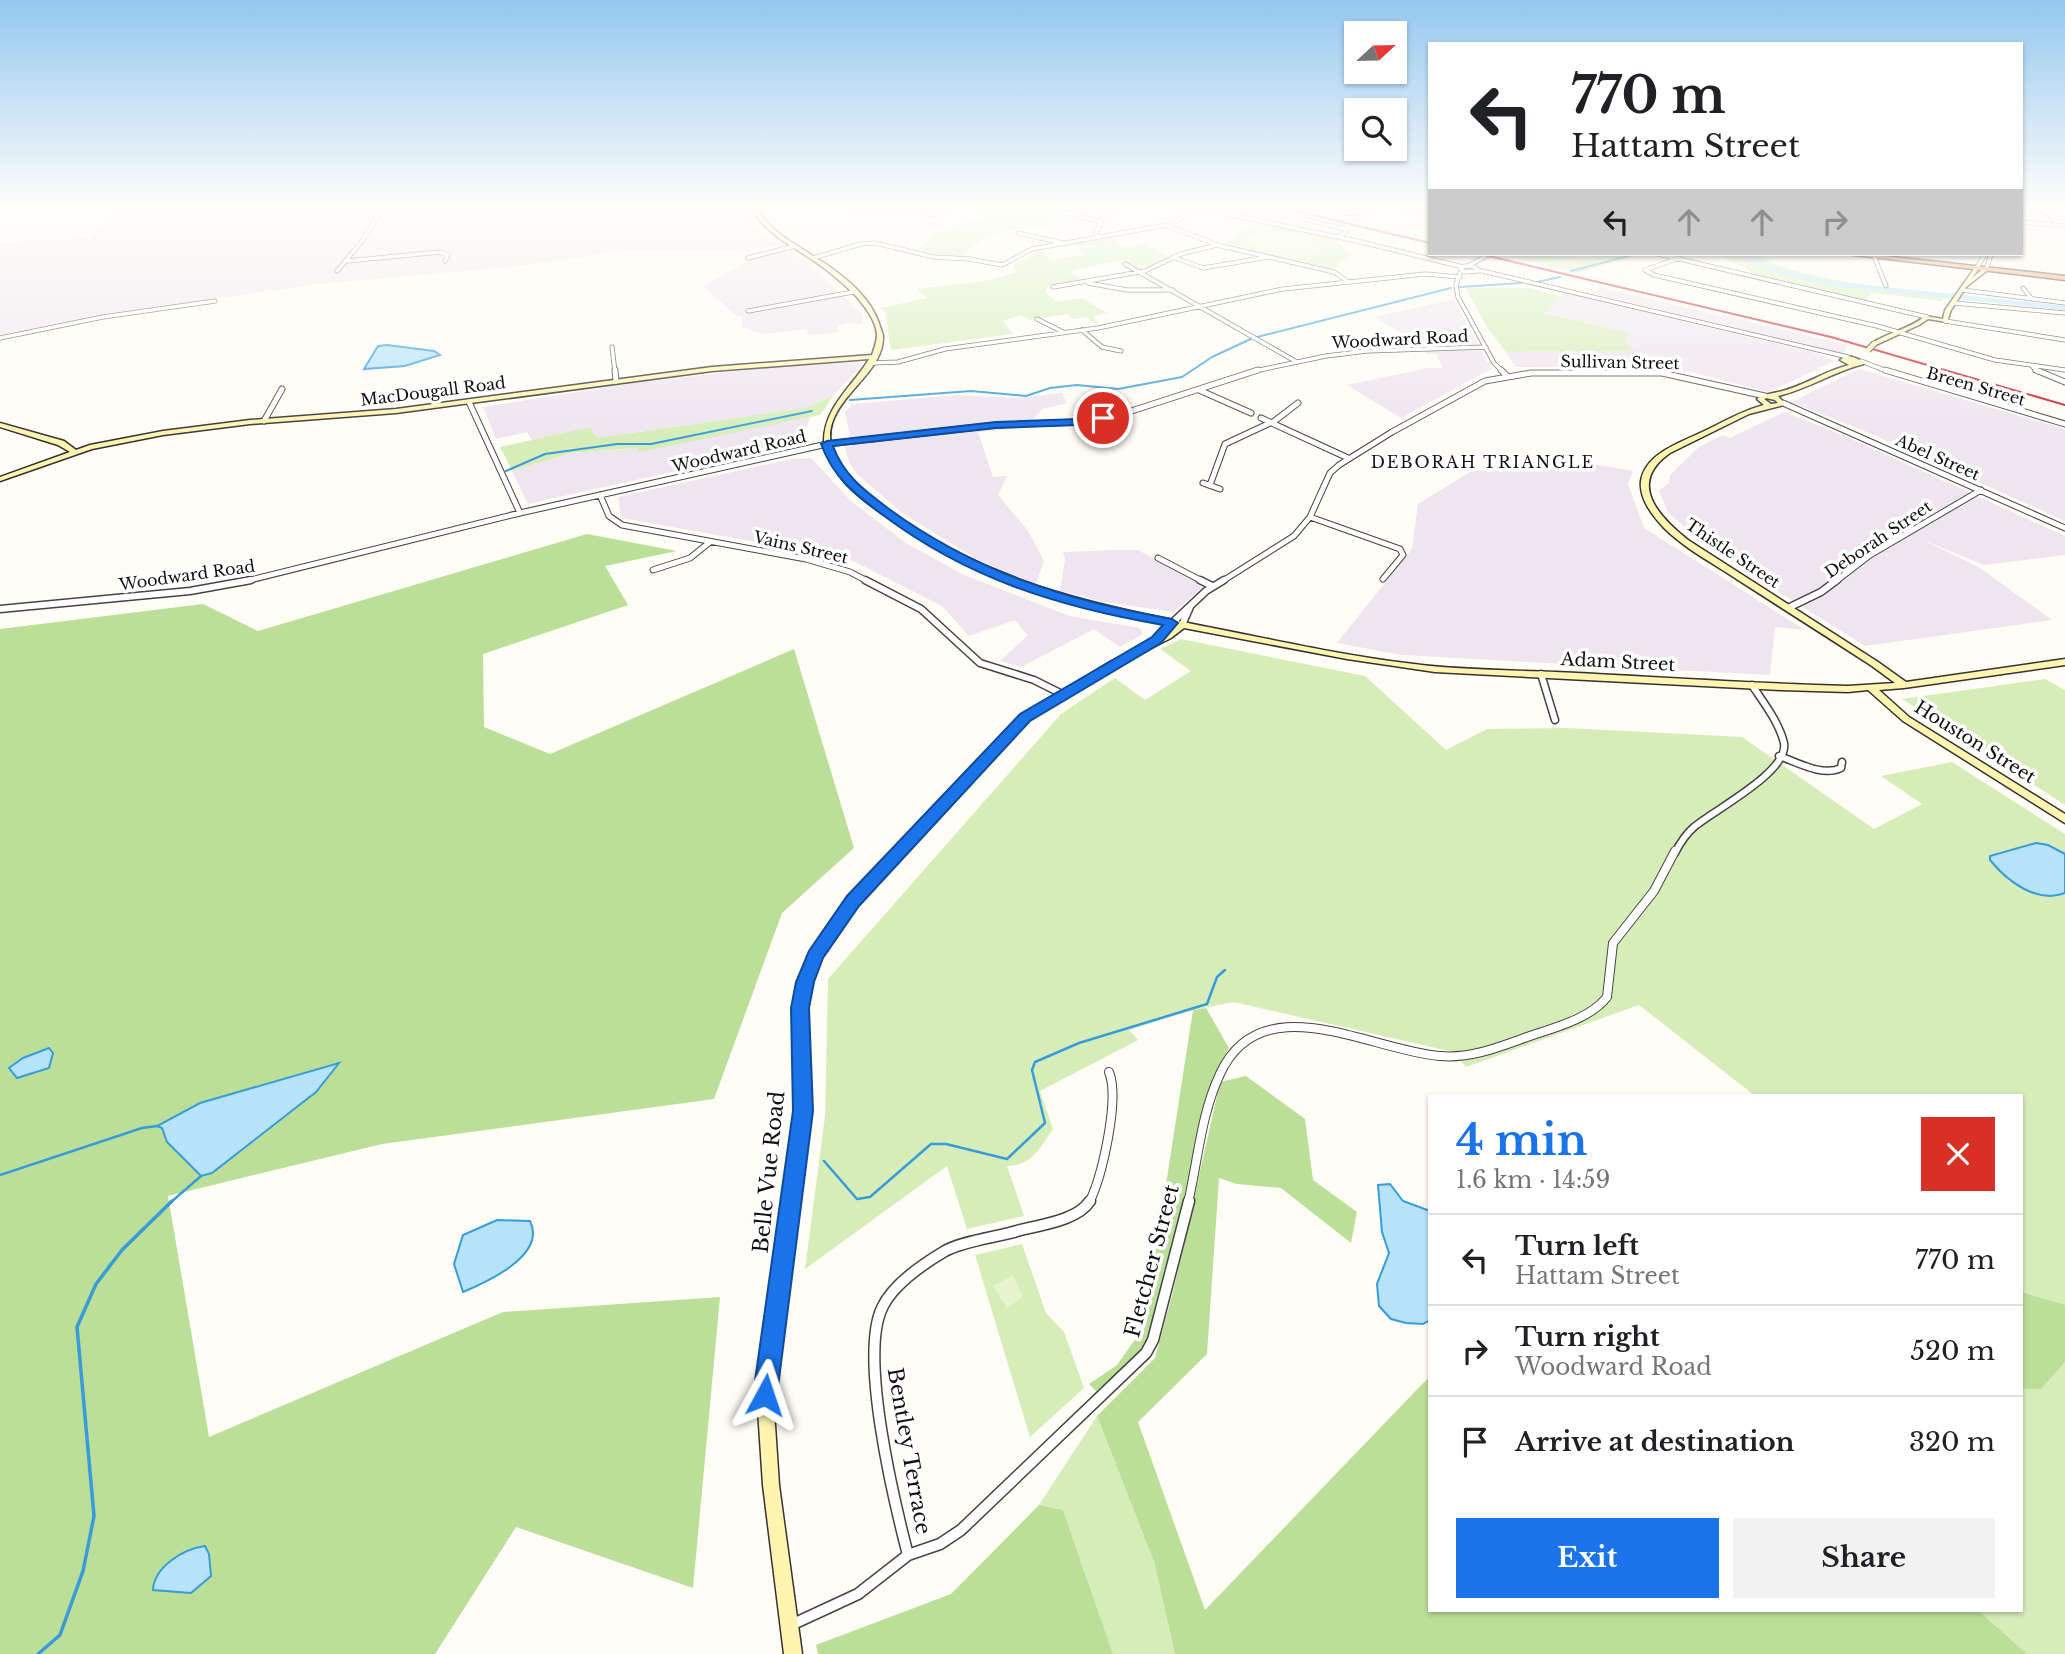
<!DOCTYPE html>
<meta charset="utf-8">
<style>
:root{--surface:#fff;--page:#f2f2f2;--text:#202124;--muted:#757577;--line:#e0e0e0;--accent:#1a73e8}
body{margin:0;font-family:"Libre Baskerville",serif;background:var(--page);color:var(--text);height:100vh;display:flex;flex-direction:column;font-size:26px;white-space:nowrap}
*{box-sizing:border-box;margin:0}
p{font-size:23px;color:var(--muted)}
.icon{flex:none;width:38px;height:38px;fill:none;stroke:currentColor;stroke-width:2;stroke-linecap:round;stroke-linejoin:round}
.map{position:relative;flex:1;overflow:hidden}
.drawer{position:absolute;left:1428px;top:1094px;width:595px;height:518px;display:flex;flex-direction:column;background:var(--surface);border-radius:0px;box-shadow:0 2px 5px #0004}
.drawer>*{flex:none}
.top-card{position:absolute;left:1428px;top:42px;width:595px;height:214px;border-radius:0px;box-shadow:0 2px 5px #0004;background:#fff;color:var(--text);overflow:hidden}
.needle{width:46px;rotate:68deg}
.tools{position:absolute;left:1344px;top:21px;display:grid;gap:14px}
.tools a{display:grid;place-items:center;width:63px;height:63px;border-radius:0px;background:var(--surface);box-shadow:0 2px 5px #0004;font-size:35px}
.pin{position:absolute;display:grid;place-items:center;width:60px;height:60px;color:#fff;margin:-30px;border:4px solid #fff;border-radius:50%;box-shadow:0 2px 7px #0007}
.me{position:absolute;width:77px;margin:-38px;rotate:5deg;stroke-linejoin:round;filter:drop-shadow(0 0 5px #0008)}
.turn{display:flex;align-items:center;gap:24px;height:147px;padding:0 28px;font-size:32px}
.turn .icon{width:91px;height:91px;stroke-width:2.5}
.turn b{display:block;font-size:49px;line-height:60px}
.lanes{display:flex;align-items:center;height:66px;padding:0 28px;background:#0003;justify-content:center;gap:35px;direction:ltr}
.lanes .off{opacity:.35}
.round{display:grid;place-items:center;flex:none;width:74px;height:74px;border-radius:0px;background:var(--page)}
.summary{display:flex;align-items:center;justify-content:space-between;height:119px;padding:0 28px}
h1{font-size:42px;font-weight:800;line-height:52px;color:var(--accent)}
.button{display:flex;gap:14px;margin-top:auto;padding:14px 28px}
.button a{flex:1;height:80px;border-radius:0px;background:var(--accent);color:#fff;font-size:28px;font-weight:800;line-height:80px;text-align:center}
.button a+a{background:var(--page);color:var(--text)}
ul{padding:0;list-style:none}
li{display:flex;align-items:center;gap:21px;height:91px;padding:0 28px;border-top:2px solid var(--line)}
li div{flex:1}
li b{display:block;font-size:26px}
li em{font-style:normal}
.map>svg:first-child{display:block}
</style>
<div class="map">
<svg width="2065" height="1654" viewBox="0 0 2065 1654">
<rect width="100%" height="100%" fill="#fffdf5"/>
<path fill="#eee5ef" d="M125,208H497V211L743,208L750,224L782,245L750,251L638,249L511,267L319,284L117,312L0,335V242L90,238Z
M1213,208H1271L1296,215L1281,223L1211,210Z
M784,251L792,252L809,264L863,315V324L847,323L837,326L838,332L809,336L806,329L763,334L742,327V316L738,317L703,286L752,259Z
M1599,287L1848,345L1843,354L1591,293Z
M1564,293L1813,352L1835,361L1769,392L1691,372L1654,366L1515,367L1506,352L1635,350L1623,341L1629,333L1543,312Z
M1454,299L1491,369L1401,418L1347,385L1428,368H1443L1436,354H1427L1419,344L1375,317Z
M864,362L833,396L803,408L597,438L590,427L532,440L527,432L496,439L483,407L641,382L785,366Z
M1859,369L2065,429V521L1867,432L1791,402Z
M1062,393L1067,403L1042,409L1026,428L978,432L993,477L1007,476L998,495L1028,531L1044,561L1035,586L975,558L902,513L857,474L849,462L845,447L852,446L845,412L852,404L955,395L1017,398Z
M1784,412L1847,437L2065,536V555L1984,565L1921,539L1980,568L2052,620L1865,646L1701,543L1668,512L1659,491L1669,483L1670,475L1699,447L1723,435L1730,438Z
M810,417L802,443L528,504L512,471L571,453L638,448L639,451Z
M811,458L852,502L906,543L962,574L1069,616L1140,628L1143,634L1120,647L1094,629L1021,667L1000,661L1028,635L1015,620L969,636L942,606L847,558L621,518L618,497L792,459Z
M1593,464L1633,471L1628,484L1644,528L1805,630L1775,627L1770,675L1402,655L1337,643L1412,549L1418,504L1472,471Z
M1115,550H1138L1198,582L1202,588L1174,612L1105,602L1060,591L1065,559L1063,552Z"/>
<path fill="#d6edba" d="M983,208H1067L1076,209L1051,222L1045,229C1009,227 989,231 962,256L944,255L919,249L935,234L983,218Z
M1256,222L1340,239L1336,244L1353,254L1333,269L1222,245Z
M1113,238L1124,247L1145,244L1170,257L1149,266H1135L1121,260L1074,270L1069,272L1087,282L1047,287L1046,292L1056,302L1082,298L1107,313L1093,316L1098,323H1093L1087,317L1072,319L1068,314L1030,320L1021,315L1003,321L1013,334L891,350L885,312L880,308L927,298L917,289L991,280L1016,272L1013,265L1039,250L1052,260L1085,255L1073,244Z
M1500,254H1552L1551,256L1563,258L1566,256C1593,262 1617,251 1644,254L1577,273Z
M1719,254H1757C1780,276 1912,294 1948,293L1941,301L1872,293L1866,301L1755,274Z
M1466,288H1529L1561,296L1544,313L1630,333L1624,341L1636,351L1506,352L1487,327Z
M833,396L820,415L639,452L637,448L571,453L512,471L500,447L590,427L597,438L803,408Z
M1181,639L1365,676L1446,750L1487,729L1568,728L1742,737L1874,829L1922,804L1881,776L1952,762L2065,834V1313L2021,1306V1096L1754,1095L1639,1005L1466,1067L1453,1052L1234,1002L1193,1010L1129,1030L1138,1040L1040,1091L1053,1129C1040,1148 1031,1166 1007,1166L1024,1216L967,1229L947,1166L805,1269L825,1116L828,979L1061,714L1115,678L1145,700L1191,671L1160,649Z
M2045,679L2065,690V805L1902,699Z
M1022,1244L1046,1313L1064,1332L1084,1388L1030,1437L975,1255Z
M2065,1362V1654H2027L1978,1610H2021V1389L2041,1388Z
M1097,1416L1154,1562L1175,1654H1113L1063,1510L1039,1505Z"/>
<path fill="#bbdf98" d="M587,534L677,551L605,566L628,605L483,654L484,727L550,754L794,649L854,848L782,913L714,1099L382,1144L168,1196L209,1437L503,1312L720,1297L693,1588L516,1527L435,1654H0V629L203,604L258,631Z
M1206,1008L1229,1048L1214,1075L1150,1336L1139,1358L1096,1391L1089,1384L1117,1365L1144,1327L1193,1010Z
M1246,1076L1305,1119L1313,1180L1357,1212L1351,1243L1281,1188L1237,1184L1219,1178L1207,1354L1138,1422L1205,1610L1430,1376V1610H1978L2027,1654H1175L1154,1562L1097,1416L1155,1358L1173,1292L1220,1082Z
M2021,1292L2065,1305V1362L2041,1389H2021Z
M1039,1505L1063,1510L1113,1654H818L816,1645L951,1594Z"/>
<path fill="#e8f4cd" d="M1268,233C1284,233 1315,233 1323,249C1305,263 1263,257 1247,242L1249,237Z
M1013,1275L1023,1297L1007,1308L993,1286Z"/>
<path fill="#b6e3fa" stroke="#379cd7" stroke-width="2" d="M387,345L434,351L440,355L405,366L364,369L378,346Z
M2036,843L2048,845L2065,854V893C2037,904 2007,881 1990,860V856Z
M49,1048L53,1053L49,1068L17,1078L9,1068L23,1058Z
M339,1063L316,1092L212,1173L201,1176L167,1142L162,1128L157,1126L200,1103Z
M1390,1184L1403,1201L1430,1211V1320L1423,1324L1406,1323L1391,1319L1379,1306L1377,1284L1389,1253L1382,1232L1378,1185Z
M497,1220L530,1221C547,1255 487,1282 463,1292L454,1264L463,1235Z
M205,1546L209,1554L211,1576L191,1593L153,1590C154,1567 183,1549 205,1546Z"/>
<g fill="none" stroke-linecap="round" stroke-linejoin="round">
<path stroke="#379cd7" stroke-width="2" d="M2027,208L2047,215L2053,222
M1571,271L1636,254
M1537,282L1560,277
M1460,287L1521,283
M1257,337L1451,288
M850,400L971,391L1026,396L1050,388L1077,385L1118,389L1182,377L1212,357L1253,338
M506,471L545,454L617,444H651L812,411"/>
<path stroke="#379cd7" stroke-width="2.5" d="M824,1161L857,1199L870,1197L931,1144H946L1007,1159L1045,1123L1032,1070L1035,1062L1079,1043L1207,1004L1217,977L1225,970
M0,1175L142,1128L157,1126
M170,1203L201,1176"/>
<path stroke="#379cd7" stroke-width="3.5" d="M38,1654L60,1635L83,1571L94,1516L77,1327L96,1284L122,1250L172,1201"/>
<path stroke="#b6e3fa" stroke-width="4.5" d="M1740,254L1777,271L1835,284L2065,308"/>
<defs>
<path id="street-far4" d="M853,208H874
M879,208L934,215L947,208
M1197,208L1357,241L1463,267
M1405,208L1430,212
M465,212L467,208
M1062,212L1101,222
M1340,218L1361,217L1371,208
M1304,219L1345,229L1346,232L1338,237
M2021,222L2065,226
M1168,226L1221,246L1334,272L1347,281
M1018,233L1063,243
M1099,238L1096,233L1102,220L1116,208
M1658,254L1927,317
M1874,256L1886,286
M1173,257L1203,268L1268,257
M748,258L795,246
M813,258L861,244L875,243L934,257L969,259L1002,265L1032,249L1172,224L1196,208
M1679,258L1645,270L1654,275L1877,326L1995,360L2065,370
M347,261L440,252L448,255L445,261
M1125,264L1295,361
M1464,266L1475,267L1478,271L1464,272L1460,268Z
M1468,266L1490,254
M1978,266L1985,254
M1987,267L1991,254
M1478,270L1848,357
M337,271L362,241L383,208
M1460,273L1456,285L1458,297L1494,363L1503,372
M1088,283L1127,290H1173
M1053,287L1145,271L1181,254L1217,245
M2023,288L2032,299
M1962,290L2065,303
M1954,303L2065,313
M748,311L853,292
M1037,319L1063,332
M1945,321L2065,340
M1082,330L1102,347L1121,351
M0,338L103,317L215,301
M612,347L615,372
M1861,361L1889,372
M872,363L898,362L945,349L1098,328L1283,289L1425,274L1460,277
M2032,366L2038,372
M1250,372L1326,356L1367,351L1486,347"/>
<path id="street-far3" d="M615,370L616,381
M1501,370L1507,376
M1885,370L2065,424
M2036,370L2065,382
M1199,390L1251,413
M469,402L520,513
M1783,403L2065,528
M1261,418L1348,458
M264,421L282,389
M1272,423L1298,403
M1203,483L1220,489
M1210,485L1225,444L1270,423
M600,495L609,516L622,525L806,559L850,572L869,582
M1310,517L1400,549L1403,555L1383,579
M1158,558L1204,582
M653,570L690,558L710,542
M242,582L520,513L827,444L996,425L1078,422L1116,416L1258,370
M1221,582L1294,536L1310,517L1330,473L1339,465L1392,432L1485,381L1531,373H1662L1765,396
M1835,582L1870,555L1981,490"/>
<path id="street-far2" d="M865,580L921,609L980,663L1034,680L1062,694
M1200,580L1212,586
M1788,608L1821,592L1837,580
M0,609L190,591L251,580
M1172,623L1206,591L1224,580
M1182,625L1190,607
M1541,674L1555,720
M1779,756C1797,762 1822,777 1841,768L1842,762
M1675,853C1680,843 1686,834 1694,827C1714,810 1789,772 1784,743C1779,722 1763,702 1752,685"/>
<path id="street-far1" d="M1089,1203C1102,1177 1120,1099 1109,1072
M1188,1203C1198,1160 1201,1114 1220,1074C1261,984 1369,1050 1440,1056C1470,1059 1499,1047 1527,1037C1553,1028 1590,1019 1607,997L1613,943L1654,891L1675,851"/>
<path id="street" d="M908,1555C894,1501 859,1356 882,1308C893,1284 923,1264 945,1251C963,1241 997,1237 1017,1231C1039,1225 1077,1221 1090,1201
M791,1625L858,1594L908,1555L940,1544L961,1530L1146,1353L1153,1340L1189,1201"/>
<path id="secondary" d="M752,208H757C769,231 792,242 813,256C838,271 869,294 879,323C879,324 883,334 883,336C885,384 798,407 843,472C859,494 885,509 906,523C1004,587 1101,606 1213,628C1279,641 1346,656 1414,664C1468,671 1523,670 1577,673C1656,677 1735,682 1815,685L1848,686L1895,683L1872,666C1827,637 1782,608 1738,580C1713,563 1685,549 1664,528C1653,516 1639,499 1641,481C1645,454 1679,443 1700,433C1722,423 1741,411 1764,405L1757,399C1763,394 1770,394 1778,392C1803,387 1824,371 1849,365L1840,360C1848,353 1855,358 1864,362V364C1835,371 1808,389 1778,396L1785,404L1784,405L1749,414L1670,453C1627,483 1658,516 1688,540L1878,662L1906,682L2065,659V665L1904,688L1879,690L1909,717L2065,814V823L1903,721L1868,690L1848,692L1781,690L1435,672L1347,659L1184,628L1171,638L1116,666L1028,720L857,904L821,957L811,982L806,1008L810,1111L773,1395L779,1485L802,1654H784L763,1485L757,1395L796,1111L794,1008L799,982L812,952L849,898L1022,716L1110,662L1165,634L1175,626C1105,612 1032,597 967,565C935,550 905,530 877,510C856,495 838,480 828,455C826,450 824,446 824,441C824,407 853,386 869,359L712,371L396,413L250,424L163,435L92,449L0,481V477L70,452L58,445L0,427V423L64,441L76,450L90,445L163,431L250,420L396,409L712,367L872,355C874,349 877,341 877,334C875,319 865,307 856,296C843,283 829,271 814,261C791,245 765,234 752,208ZM1766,398L1775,400L1778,403L1771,404L1764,399Z
M1976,266L1979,268L1972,278L1984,268L1989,269L1966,287L1951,310L1947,322L1928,319L1919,325L1876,345H1872V343C1889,332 1910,329 1925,316L1943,319L1945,310Z"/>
<path id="highway" d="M1845,254H1866L2065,276V280Z"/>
</defs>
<use href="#street-far4" stroke="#444" stroke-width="5"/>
<use href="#street-far3" stroke="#444" stroke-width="7"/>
<use href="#street-far2" stroke="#444" stroke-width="9"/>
<use href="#street-far1" stroke="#444" stroke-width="10"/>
<use href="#street" stroke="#444" stroke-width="13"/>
<use href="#secondary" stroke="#333" stroke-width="3"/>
<use href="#highway" stroke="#222" stroke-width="3"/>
<use href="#street-far4" stroke="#fff" stroke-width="3.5"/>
<use href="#street-far3" stroke="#fff" stroke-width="5"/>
<use href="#street-far2" stroke="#fff" stroke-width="6"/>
<use href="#street-far1" stroke="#fff" stroke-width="8"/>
<use href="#street" stroke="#fff" stroke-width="10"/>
<use href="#secondary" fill="#fff4b0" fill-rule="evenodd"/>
<use href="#highway" fill="#fd9d55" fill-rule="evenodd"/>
<path stroke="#cc1d2b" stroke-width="2" d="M1282,208L1430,243
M1480,254L1831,337L2065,405"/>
<defs>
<path id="secondary-bridge" d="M1868,350L1874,344"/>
</defs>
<use href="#secondary-bridge" stroke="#333" stroke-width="7" stroke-linecap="butt"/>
<use href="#secondary-bridge" stroke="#fff4b0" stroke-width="5"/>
</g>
<linearGradient id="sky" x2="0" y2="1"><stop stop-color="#94c7ef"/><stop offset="0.47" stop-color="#fffefa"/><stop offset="1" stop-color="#fffefa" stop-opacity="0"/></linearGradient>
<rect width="2065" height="440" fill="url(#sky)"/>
<path fill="#1a73e8" stroke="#114b97" stroke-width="2" d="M1103,415L1108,418L1107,420L1078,425L996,428L833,446C844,476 865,491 889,509C977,573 1066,600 1172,619L1178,623L1161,643L1030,721L859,906L823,958L814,982L809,1008L813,1111L777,1395L774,1403L765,1407L757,1403L753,1395L793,1111L791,1008L796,982L809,951L847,896L1020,714L1152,637L1163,625C1059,607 968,579 883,515C854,493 834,479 821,444L827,441L996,422L1078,419Z"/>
<g text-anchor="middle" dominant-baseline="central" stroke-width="7" stroke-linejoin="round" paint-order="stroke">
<g font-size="16" fill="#111" stroke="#fff">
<text transform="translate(1400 339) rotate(-3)">Woodward Road</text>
<text transform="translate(1620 362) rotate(1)">Sullivan Street</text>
<text transform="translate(1976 386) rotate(16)">Breen Street</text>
<text transform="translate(433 391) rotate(-7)">MacDougall Road</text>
<text transform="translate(739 451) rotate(-13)">Woodward Road</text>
<text transform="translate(1938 457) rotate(24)">Abel Street</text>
<text transform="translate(1878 539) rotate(-34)">Deborah Street</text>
<text transform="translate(801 547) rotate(13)">Vains Street</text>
<text transform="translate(1733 553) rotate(34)">Thistle Street</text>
<text transform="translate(187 575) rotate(-8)">Woodward Road</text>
</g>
<g font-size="16" letter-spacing="2" fill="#111" stroke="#fff">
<text x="1483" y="462">DEBORAH TRIANGLE</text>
</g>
<g font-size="18" fill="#111" stroke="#fff">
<text transform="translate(1618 662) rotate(3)">Adam Street</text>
<text transform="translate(1975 742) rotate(32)">Houston Street</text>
</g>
<g font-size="21" fill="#111" stroke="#fff">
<text transform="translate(769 1172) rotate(-84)">Belle Vue Road</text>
<text transform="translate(1152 1261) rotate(-75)">Fletcher Street</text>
<text transform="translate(909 1451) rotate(80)">Bentley Terrace</text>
</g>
</g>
</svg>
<div class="tools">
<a><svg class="needle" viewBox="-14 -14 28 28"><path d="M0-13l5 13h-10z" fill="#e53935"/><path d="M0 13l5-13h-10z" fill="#757577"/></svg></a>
<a><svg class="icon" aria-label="search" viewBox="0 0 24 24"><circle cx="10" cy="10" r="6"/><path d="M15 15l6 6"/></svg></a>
</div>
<div class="pin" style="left:1103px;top:418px;background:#d93025"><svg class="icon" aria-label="arrive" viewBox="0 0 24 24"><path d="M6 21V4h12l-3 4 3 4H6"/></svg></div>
<svg class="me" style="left:765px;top:1395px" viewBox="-20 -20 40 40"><path d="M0-17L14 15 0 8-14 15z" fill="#1a73e8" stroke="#fff" stroke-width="4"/></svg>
<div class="top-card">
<div class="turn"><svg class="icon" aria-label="left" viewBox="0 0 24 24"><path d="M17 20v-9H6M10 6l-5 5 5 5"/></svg><div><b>770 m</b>Hattam Street</div></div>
<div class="lanes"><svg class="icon" aria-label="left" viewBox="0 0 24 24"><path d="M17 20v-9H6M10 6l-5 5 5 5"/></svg><svg class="icon off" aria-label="ahead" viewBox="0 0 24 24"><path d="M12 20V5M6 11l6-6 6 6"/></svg><svg class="icon off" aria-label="ahead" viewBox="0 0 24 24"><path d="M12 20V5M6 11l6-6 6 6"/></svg><svg class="icon off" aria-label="right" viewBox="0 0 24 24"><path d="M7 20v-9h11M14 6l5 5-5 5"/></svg></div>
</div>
<section class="drawer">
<div class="summary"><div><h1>4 min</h1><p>1.6 km · 14:59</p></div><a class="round" style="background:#d93025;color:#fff"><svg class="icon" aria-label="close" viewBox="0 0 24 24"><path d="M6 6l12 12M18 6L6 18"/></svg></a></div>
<ul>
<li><svg class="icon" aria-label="left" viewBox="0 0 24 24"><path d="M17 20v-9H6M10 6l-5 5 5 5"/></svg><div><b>Turn left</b><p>Hattam Street</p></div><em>770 m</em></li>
<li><svg class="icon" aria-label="right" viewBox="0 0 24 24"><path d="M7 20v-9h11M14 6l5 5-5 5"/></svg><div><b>Turn right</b><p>Woodward Road</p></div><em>520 m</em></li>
<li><svg class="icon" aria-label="arrive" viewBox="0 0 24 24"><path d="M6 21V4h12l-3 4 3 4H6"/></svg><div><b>Arrive at destination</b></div><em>320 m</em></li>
</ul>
<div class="button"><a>Exit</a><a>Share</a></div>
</section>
</div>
